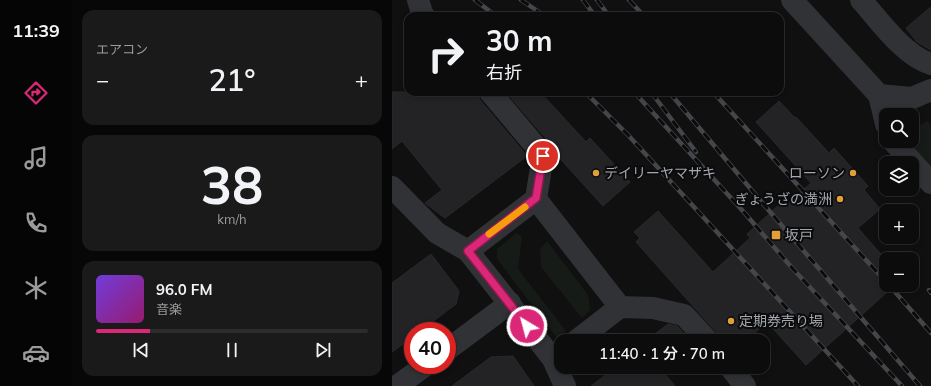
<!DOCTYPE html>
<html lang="ja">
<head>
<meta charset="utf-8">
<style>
	:root { --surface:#0c0c0d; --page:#1a1a1b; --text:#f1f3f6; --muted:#9a9b9d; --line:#2c2c2e; --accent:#db2777 }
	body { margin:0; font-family:Mulish,"Noto Sans JP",sans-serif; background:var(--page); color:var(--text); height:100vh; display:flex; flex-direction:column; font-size:15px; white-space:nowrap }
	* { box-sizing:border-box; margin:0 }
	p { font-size:13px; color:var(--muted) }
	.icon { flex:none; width:22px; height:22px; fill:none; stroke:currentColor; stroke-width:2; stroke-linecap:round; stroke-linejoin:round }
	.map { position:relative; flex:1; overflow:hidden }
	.side { display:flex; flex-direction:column; gap:10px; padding:10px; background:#070707; width:320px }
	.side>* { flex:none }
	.hud { position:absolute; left:12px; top:12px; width:380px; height:84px; border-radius:12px; box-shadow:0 2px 6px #0003,0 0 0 1px var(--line); background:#0c0c0d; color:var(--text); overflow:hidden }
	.buttons { position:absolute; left:487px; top:108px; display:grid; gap:8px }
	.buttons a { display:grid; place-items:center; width:40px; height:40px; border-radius:8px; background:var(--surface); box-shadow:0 2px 6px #0003,0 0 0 1px var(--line); font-size:20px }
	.speed { position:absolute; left:12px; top:322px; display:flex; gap:8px; font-size:20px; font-weight:700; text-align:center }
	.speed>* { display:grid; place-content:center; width:52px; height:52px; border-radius:50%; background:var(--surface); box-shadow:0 2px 6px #0003,0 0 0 1px var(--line); line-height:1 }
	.speed .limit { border:6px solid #d22; background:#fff; color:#111 }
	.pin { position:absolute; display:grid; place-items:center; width:34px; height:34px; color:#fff; margin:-17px; border:2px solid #fff; border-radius:50%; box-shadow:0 1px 4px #0007 }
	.me { position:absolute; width:44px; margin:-22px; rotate:323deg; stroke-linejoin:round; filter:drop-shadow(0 0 3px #0008) }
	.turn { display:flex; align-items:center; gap:14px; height:84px; padding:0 16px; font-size:18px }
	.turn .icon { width:52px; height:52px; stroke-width:2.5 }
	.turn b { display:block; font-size:28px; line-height:34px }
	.big { font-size:30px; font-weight:600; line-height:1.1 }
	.side .tile { flex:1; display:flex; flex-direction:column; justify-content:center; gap:6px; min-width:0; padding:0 14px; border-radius:12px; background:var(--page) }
	.side .dial { align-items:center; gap:0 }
	.dial b { font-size:52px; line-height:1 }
	.song { display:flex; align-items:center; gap:12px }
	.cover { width:48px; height:48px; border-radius:6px; background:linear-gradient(135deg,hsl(260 70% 55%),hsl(320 70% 35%)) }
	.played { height:4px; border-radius:2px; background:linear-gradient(90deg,var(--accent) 20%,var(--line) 20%) }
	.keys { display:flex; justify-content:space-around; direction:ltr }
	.heat { display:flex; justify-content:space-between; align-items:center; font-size:22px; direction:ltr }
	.trip { position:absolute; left:162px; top:334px; width:216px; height:40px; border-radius:12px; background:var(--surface); box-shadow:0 2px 6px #0003,0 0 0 1px var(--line); font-weight:600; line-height:40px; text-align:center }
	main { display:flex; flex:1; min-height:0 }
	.menu { display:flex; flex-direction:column; width:72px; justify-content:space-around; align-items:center; background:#050505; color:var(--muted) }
	.menu .icon { width:28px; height:28px }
	.menu .on { color:var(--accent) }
	.menu b { font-size:18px; color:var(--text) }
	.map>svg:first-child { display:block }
</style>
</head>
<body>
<main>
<nav class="menu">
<b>11:39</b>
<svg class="icon on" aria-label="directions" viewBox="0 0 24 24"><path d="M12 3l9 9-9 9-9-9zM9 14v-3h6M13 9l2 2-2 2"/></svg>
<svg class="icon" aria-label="music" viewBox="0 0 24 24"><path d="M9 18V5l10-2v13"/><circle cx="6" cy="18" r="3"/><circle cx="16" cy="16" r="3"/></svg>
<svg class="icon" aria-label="phone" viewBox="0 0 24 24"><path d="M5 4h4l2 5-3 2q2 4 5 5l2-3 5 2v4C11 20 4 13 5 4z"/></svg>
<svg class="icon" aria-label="climate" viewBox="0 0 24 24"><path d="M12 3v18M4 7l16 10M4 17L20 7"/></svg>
<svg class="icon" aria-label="car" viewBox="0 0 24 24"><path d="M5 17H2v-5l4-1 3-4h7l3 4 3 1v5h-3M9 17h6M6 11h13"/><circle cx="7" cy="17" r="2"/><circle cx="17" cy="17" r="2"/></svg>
</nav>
<section class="side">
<div class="tile"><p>エアコン</p>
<div class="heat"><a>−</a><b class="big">21°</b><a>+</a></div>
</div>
<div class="tile dial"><b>38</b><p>km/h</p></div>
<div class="tile">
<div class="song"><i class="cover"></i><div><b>96.0 FM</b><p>音楽</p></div></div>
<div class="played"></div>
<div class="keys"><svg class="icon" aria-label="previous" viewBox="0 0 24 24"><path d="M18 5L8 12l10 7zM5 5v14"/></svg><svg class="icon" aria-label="pause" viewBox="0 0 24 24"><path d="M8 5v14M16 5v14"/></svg><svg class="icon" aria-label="next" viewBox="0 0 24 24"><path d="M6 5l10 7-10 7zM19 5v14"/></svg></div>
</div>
</section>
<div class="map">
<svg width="539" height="386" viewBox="0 0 539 386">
	<rect width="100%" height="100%" fill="#101011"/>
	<g fill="#161b17">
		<polygon points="536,121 539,125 539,174 510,141 520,141 520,129"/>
		<polygon points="124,233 130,236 126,269 174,331 165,338 105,259 105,249"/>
		<polygon points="155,241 196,295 198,310 190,318 149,267 148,249"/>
	</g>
	<g fill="#232325" stroke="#2a2a2d">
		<polygon points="539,7 539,50 525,42 514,28"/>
		<polygon points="0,92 86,92 88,100 135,156 53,218 33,203 50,190 10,141 0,149"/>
		<polygon points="114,92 148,92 194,142 198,138 238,182 211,206 163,153 161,147"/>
		<polygon points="387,101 403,118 404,117 437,153 442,148 476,186 472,190 488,209 466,228 494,260 494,293 414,365 375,322 354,341 328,341 325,333 244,242 248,238 242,232 266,211 321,272 358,238 355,234 389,203 392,207 419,183 364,122"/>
		<polygon points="39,254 67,291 64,304 28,331 21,331 21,337 0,352 0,283"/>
		<polygon points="276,324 285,326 299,341 256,341 255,340"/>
		<polygon points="121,356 142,386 60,386 99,357"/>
		<polygon points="224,367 267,367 283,386 199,386"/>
	</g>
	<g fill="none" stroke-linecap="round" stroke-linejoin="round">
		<g stroke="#313235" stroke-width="22">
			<polyline points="26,0 30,13 32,16"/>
			<polyline points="400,0 487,95 520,98 539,90"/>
			<path d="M 469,0 C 488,21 511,55 539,64"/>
			<polyline points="98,92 151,155 144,199"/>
			<polyline points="487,95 494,124"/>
			<polyline points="501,141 539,183"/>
			<polyline points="0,187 45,233 76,251 161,359 173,386"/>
			<polyline points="76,251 144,199 228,307"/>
			<polyline points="184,341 228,307 261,308 292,315 316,341"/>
			<polyline points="55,350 118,303"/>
			<polyline points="338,367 353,386"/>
			<polyline points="5,386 34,365"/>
		</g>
		<defs>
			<g id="rail">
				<polyline points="83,0 104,16"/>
				<polyline points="129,0 153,16"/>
				<polyline points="191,0 203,16"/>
				<polyline points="205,0 217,16"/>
				<polyline points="237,0 252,16"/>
				<polyline points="193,92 236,135 466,386"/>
				<polyline points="242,92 350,210 401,269 510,386"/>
				<polyline points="259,92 304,152"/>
				<polyline points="277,92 373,206 528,386"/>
				<polyline points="321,92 494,282"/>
				<polyline points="497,285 539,333"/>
				<polyline points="537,290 539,293"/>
			</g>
		</defs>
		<use href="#rail" stroke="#44464a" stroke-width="4.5"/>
		<use href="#rail" stroke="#0b0b0c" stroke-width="3" stroke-dasharray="9" stroke-linecap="butt"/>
	</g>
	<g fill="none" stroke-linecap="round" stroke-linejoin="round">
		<defs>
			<polyline id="route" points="135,326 76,251 144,198 151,156"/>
		</defs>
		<use href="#route" stroke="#8e194d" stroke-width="10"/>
		<use href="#route" stroke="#db2777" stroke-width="7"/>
		<polyline stroke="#f59e0b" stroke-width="7" points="97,234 133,207"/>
	</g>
	<g fill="#dfa039" stroke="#0b0b0c" stroke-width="1.5">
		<circle cx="204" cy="173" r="4"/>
		<circle cx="461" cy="173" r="4"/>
		<circle cx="448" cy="199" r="4"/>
		<rect x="379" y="230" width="10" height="10" rx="2"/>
		<circle cx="339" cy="321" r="4"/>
	</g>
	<g text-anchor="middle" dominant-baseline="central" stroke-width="4" stroke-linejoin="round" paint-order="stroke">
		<g font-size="14" fill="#a2a7b0" stroke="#0b0b0c" text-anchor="start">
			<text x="212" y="173">デイリーヤマザキ</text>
			<text x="453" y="173" text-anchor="end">ローソン</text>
			<text x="440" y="199" text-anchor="end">ぎょうざの満洲</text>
			<text x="393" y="235">坂戸</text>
			<text x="347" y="321">定期券売り場</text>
		</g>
	</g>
</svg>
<div class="buttons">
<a><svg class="icon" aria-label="search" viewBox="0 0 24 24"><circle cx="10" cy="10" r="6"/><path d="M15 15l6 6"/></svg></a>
<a><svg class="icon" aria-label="layers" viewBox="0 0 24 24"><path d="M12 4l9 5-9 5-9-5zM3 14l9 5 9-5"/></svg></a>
<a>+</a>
<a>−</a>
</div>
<div class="speed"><div class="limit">40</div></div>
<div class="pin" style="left:151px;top:156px;background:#d93025"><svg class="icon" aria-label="arrive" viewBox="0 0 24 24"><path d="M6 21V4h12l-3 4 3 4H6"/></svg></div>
<svg class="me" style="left:135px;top:326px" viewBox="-20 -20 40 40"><circle r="17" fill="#db2777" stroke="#fff" stroke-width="3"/><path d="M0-11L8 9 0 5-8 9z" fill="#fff"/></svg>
<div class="trip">11:40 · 1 分 · 70 m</div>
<div class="hud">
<div class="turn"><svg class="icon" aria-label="right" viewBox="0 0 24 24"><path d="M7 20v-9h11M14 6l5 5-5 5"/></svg><div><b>30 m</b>右折</div></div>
</div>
</div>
</main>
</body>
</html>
